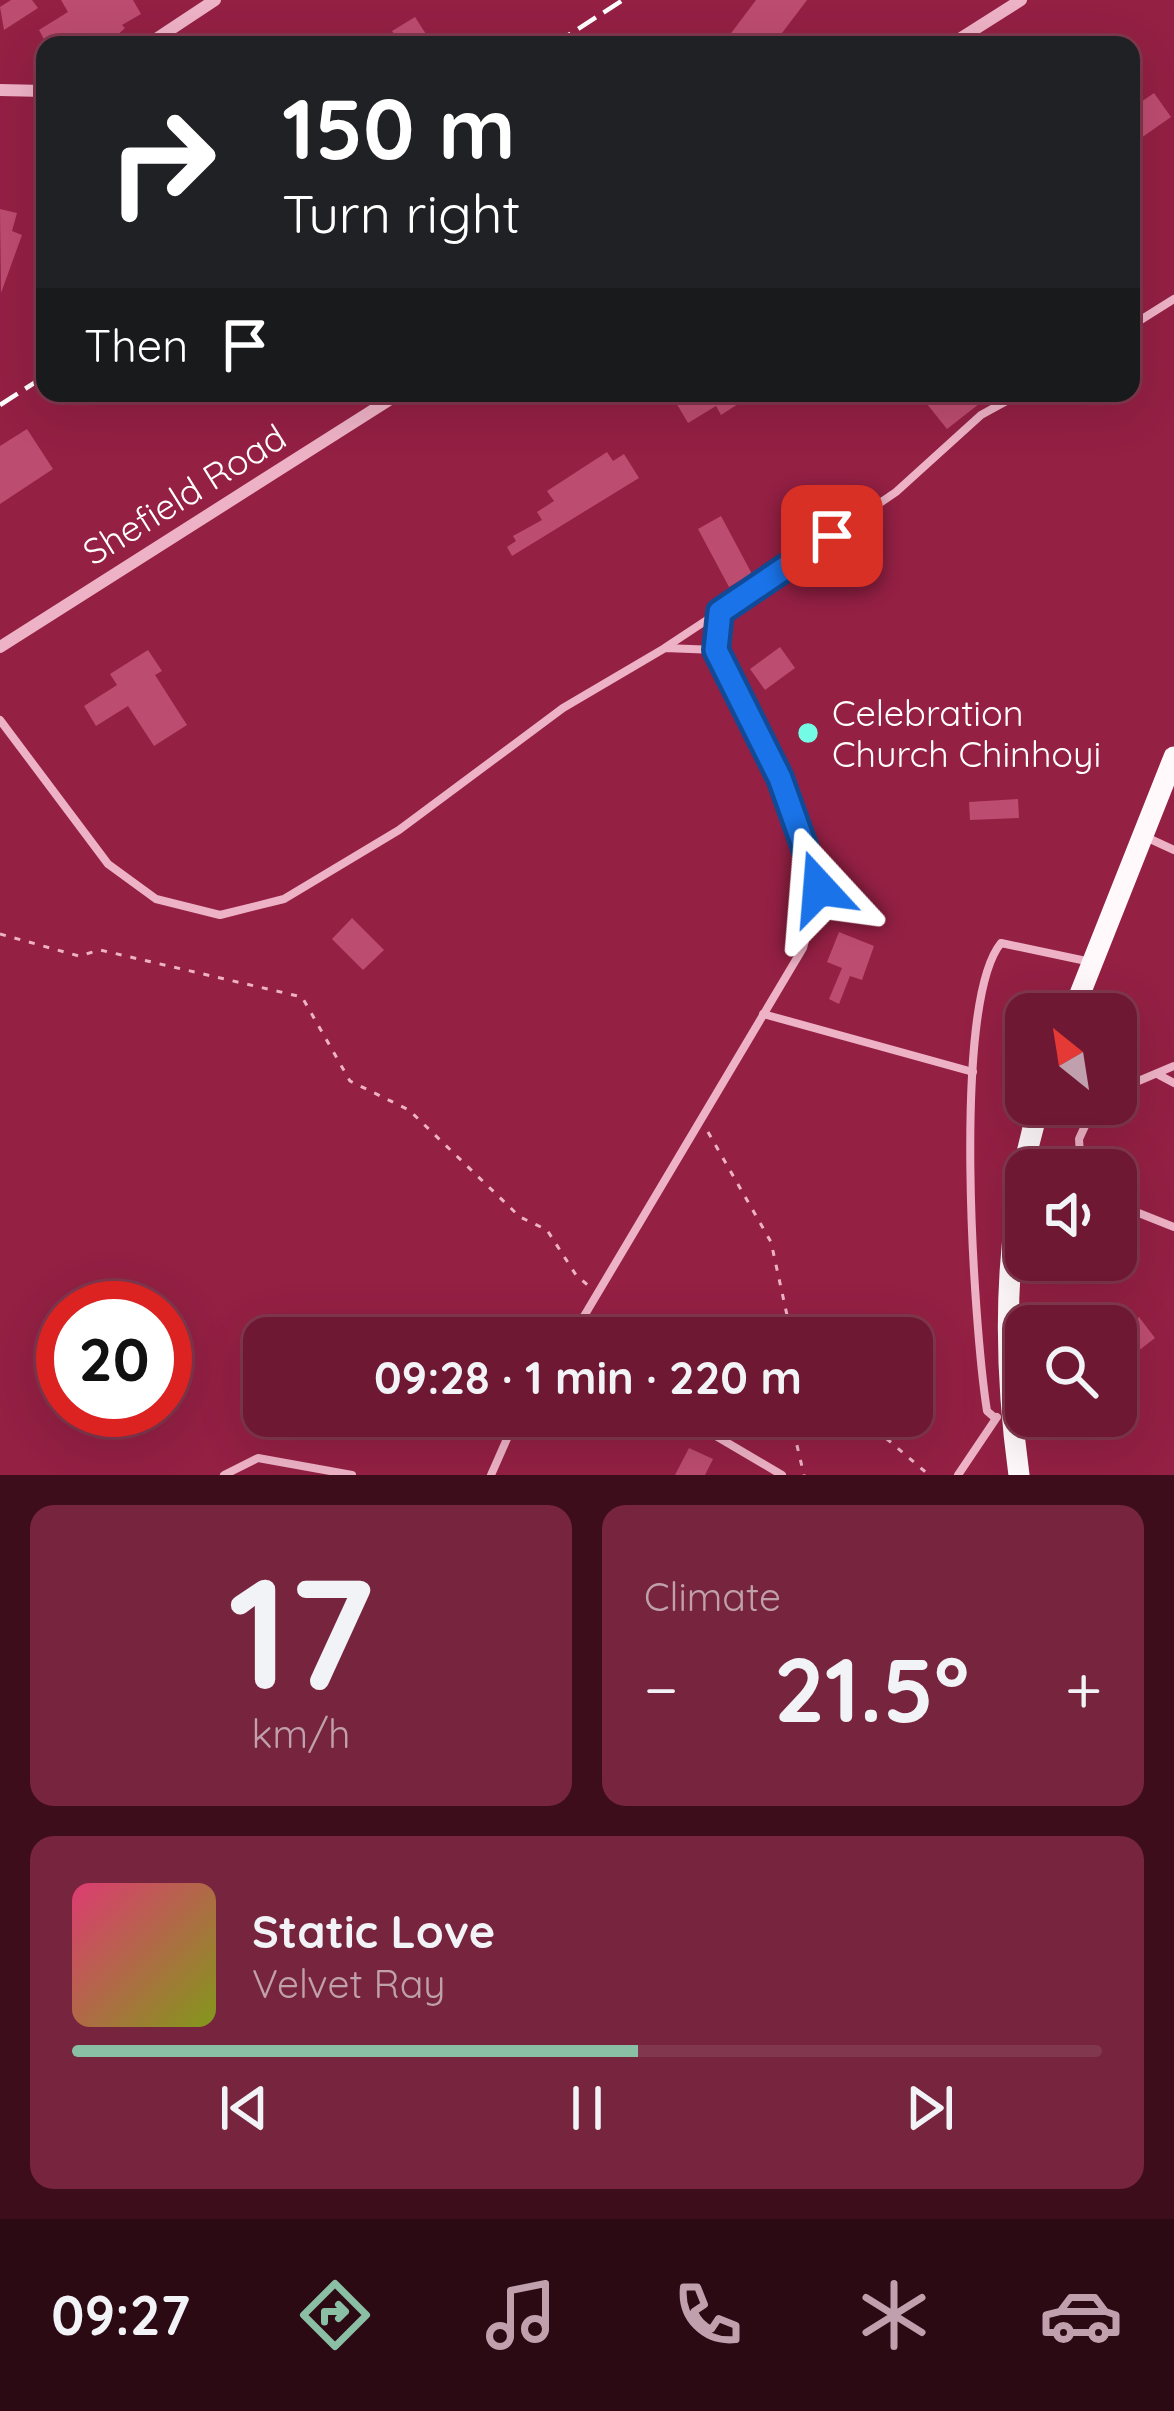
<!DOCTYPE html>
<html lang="en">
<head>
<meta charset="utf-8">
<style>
	:root { --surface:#6f1833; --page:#77253f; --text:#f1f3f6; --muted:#c0a0ac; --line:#81374e; --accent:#8abfa5 }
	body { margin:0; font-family:Quicksand,sans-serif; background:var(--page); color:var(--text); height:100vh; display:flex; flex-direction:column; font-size:45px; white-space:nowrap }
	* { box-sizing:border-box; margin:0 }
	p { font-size:39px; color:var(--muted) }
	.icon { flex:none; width:66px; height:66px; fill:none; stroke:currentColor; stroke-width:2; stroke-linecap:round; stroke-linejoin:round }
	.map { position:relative; height:1475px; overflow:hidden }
	.sheet { display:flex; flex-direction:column; gap:30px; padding:30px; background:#3d0d1c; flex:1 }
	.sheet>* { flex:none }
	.top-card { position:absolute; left:36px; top:36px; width:1104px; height:366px; border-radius:24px; box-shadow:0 12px 48px #0002,0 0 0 3px var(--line); background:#202124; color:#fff; overflow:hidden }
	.needle { width:78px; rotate:330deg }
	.fabs { position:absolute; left:1005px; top:993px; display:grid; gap:24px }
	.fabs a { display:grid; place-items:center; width:132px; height:132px; border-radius:24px; background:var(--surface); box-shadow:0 12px 48px #0002,0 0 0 3px var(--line); font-size:60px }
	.speed { position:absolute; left:36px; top:1281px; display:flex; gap:24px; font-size:60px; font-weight:700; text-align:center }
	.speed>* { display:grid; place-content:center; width:156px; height:156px; border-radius:50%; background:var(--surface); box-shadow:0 12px 48px #0002,0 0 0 3px var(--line); line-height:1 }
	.speed .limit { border:18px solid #d22; background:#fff; color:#111 }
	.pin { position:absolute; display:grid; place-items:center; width:102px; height:102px; color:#fff; margin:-51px; border-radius:24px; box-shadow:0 6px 18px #0006 }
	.me { position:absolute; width:132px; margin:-66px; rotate:341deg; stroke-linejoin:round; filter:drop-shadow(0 0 9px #0008) }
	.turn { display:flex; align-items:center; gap:42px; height:252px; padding:0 48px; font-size:54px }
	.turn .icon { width:156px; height:156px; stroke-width:2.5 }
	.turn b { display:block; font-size:84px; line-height:102px }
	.then { display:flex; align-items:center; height:114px; padding:0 48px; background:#0003; gap:24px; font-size:45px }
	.big { font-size:90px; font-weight:700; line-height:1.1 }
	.sheet .widget { flex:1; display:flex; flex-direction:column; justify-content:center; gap:18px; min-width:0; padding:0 42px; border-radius:24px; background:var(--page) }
	.sheet .dial { align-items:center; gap:0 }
	.dial b { font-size:156px; line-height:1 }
	.song { display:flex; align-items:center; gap:36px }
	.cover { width:144px; height:144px; border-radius:18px; background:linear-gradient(135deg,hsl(340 70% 55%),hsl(70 70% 35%)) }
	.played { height:12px; border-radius:6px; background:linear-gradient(90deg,var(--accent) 55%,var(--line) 55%) }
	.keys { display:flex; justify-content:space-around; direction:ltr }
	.heat { display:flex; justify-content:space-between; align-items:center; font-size:66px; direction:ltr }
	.sheet .tiles { flex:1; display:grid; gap:30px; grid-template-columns:1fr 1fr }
	.widget:last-child { grid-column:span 2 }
	.trip { position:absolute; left:243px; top:1317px; width:690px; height:120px; border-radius:24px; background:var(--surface); box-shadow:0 12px 48px #0002,0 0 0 3px var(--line); font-weight:700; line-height:120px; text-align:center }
	.dock { display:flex; height:192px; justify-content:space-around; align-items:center; background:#2c0a14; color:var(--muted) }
	.dock .icon { width:84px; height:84px }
	.dock .active { color:var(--accent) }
	.dock b { font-size:54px; color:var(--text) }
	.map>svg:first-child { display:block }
</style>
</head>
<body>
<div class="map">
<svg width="1174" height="1475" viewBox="0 0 1174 1475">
	<rect width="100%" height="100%" fill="#942044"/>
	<g fill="#bc4c70">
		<polygon points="11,0 32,0 38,8 4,30 0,7"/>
		<polygon points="61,0 133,0 141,14 122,25 125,28 111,41 113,45 47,45 39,30 68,12"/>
		<polygon points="756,0 807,0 773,45 734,45 726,40"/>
		<polygon points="415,17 433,45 401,45 392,31"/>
		<polygon points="1154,93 1171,117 1131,145 1131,109"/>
		<polygon points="0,209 17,213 12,231 22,235 1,293"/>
		<polygon points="690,393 755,393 721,415 716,406 688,423 675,401"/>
		<polygon points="941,393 993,393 947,429 927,404"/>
		<polygon points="27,429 53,469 0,504 0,446"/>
		<polygon points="607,452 613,461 624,454 639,478 512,556 507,547 516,541 513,536 542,520 537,512 554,501 547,491"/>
		<polygon points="721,516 752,574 729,587 698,529"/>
		<polygon points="780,647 795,668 765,690 750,669"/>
		<polygon points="148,650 162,671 155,675 187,725 154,746 128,706 96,726 84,706 117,685 110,674"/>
		<polygon points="1018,799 1019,818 970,820 969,802"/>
		<polygon points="352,918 384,950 363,970 332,939"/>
		<polygon points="839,932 874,946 862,980 850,976 839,1004 829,999 842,968 827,962"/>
		<polygon points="1139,1317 1155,1338 1116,1368 1116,1335"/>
		<polygon points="689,1448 713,1459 705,1475 675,1475"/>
	</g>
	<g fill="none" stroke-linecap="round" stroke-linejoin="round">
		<g stroke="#eeb2c6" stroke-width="3" stroke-dasharray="6 9" stroke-linecap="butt">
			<polyline points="0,934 79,956 100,950 302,997 350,1081 409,1110 520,1217 547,1230 576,1275 590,1287"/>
			<polyline points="708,1132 771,1242 792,1338"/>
			<polyline points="790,1416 804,1475"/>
			<polyline points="848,1416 873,1427 929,1475"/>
		</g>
		<g stroke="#eeb2c6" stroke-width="8">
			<polyline points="1131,326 1174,299"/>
			<polyline points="666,647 719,612"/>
			<polyline points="716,650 720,612 896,492 981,415 1021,393"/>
			<polyline points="0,720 108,864 156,899 220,915 284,899 399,830 563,708 665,648 716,650 780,778 819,888 803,948 571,1338"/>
			<polyline points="1148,838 1174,850"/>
			<polyline points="763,1014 973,1072"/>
			<polyline points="1159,1075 1174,1083"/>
			<polyline points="1116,1085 1129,1085 1174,1066"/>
			<polyline points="1081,1170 1079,1139 1095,1104"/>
			<polyline points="1116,1204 1174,1227"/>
			<polyline points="682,1416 782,1475"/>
			<path d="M 994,1417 L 987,1411 C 974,1328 951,1004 1001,943 L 1091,962"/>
			<polyline points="224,1475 258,1458 352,1475"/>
			<polyline points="491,1475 517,1416"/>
			<polyline points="958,1475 997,1417"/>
		</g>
		<g stroke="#eeb2c6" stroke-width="12">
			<polyline points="147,45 215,0"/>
			<polyline points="950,45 1021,0"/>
			<polyline points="0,90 45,91"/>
			<polyline points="0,647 400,393"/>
		</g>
		<g stroke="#fff9fb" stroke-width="21">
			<polyline points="1072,1014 1174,757"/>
			<path d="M 1019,1475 C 1002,1352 1003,1223 1040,1104"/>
		</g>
		<g stroke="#fff" stroke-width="4.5" stroke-dasharray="21 9" stroke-linecap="butt">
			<polyline points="553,45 623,0"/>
			<polyline points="0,405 45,376"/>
		</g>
	</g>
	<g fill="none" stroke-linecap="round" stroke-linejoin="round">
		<defs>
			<polyline id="route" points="819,888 780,778 716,650 720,612 832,536"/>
		</defs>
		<use href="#route" stroke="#114b97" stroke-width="30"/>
		<use href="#route" stroke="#1a73e8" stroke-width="21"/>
	</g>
	<circle fill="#73fbe5" stroke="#942044" stroke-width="4.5" cx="808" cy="733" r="12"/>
	<g text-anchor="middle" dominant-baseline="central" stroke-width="12" stroke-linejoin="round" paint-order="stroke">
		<g font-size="36" fill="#fff" stroke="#942044">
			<text transform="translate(184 494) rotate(-32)">Shefield Road</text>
		</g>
		<g font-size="36" fill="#fff" stroke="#942044" text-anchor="start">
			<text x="832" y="712">Celebration<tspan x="832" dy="41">Church Chinhoyi</tspan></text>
		</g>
	</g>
</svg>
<div class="fabs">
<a><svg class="needle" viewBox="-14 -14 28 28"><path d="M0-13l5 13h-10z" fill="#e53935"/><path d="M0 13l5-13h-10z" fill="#c0a0ac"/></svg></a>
<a><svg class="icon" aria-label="sound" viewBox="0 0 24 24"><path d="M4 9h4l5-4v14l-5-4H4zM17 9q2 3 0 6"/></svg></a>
<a><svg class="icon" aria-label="search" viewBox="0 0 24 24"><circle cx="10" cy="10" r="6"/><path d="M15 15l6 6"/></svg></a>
</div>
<div class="speed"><div class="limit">20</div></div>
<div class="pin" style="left:832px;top:536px;background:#d93025"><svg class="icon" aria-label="arrive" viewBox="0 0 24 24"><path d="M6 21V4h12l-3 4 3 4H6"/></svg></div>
<svg class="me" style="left:819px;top:888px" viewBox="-20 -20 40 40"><path d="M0-17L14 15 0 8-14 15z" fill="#1a73e8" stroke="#fff" stroke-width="4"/></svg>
<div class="trip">09:28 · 1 min · 220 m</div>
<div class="top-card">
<div class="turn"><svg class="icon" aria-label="right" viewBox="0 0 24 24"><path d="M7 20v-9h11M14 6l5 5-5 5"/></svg><div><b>150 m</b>Turn right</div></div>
<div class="then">Then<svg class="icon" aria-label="arrive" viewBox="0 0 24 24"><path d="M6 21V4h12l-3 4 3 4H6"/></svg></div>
</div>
</div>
<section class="sheet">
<div class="tiles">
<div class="widget dial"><b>17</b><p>km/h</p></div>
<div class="widget"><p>Climate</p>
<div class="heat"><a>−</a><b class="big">21.5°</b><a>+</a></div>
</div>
<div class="widget">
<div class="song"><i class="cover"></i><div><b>Static Love</b><p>Velvet Ray</p></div></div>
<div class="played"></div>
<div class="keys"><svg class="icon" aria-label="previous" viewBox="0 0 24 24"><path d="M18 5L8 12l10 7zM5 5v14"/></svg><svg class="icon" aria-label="pause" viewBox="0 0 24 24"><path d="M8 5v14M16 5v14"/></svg><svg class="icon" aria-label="next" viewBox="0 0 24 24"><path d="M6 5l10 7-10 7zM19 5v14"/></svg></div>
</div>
</div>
</section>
<nav class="dock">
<b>09:27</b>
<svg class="icon active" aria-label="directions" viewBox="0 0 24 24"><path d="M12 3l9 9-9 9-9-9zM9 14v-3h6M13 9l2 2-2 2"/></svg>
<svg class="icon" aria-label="music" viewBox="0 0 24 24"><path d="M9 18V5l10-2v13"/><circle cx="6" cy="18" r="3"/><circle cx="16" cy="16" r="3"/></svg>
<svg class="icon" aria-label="phone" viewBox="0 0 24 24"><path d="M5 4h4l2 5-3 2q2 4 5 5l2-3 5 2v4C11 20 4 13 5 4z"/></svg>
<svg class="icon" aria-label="climate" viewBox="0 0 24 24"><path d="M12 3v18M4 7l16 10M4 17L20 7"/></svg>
<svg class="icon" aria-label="car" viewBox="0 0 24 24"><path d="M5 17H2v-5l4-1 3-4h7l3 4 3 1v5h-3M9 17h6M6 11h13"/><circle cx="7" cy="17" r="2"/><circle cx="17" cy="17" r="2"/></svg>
</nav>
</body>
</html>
